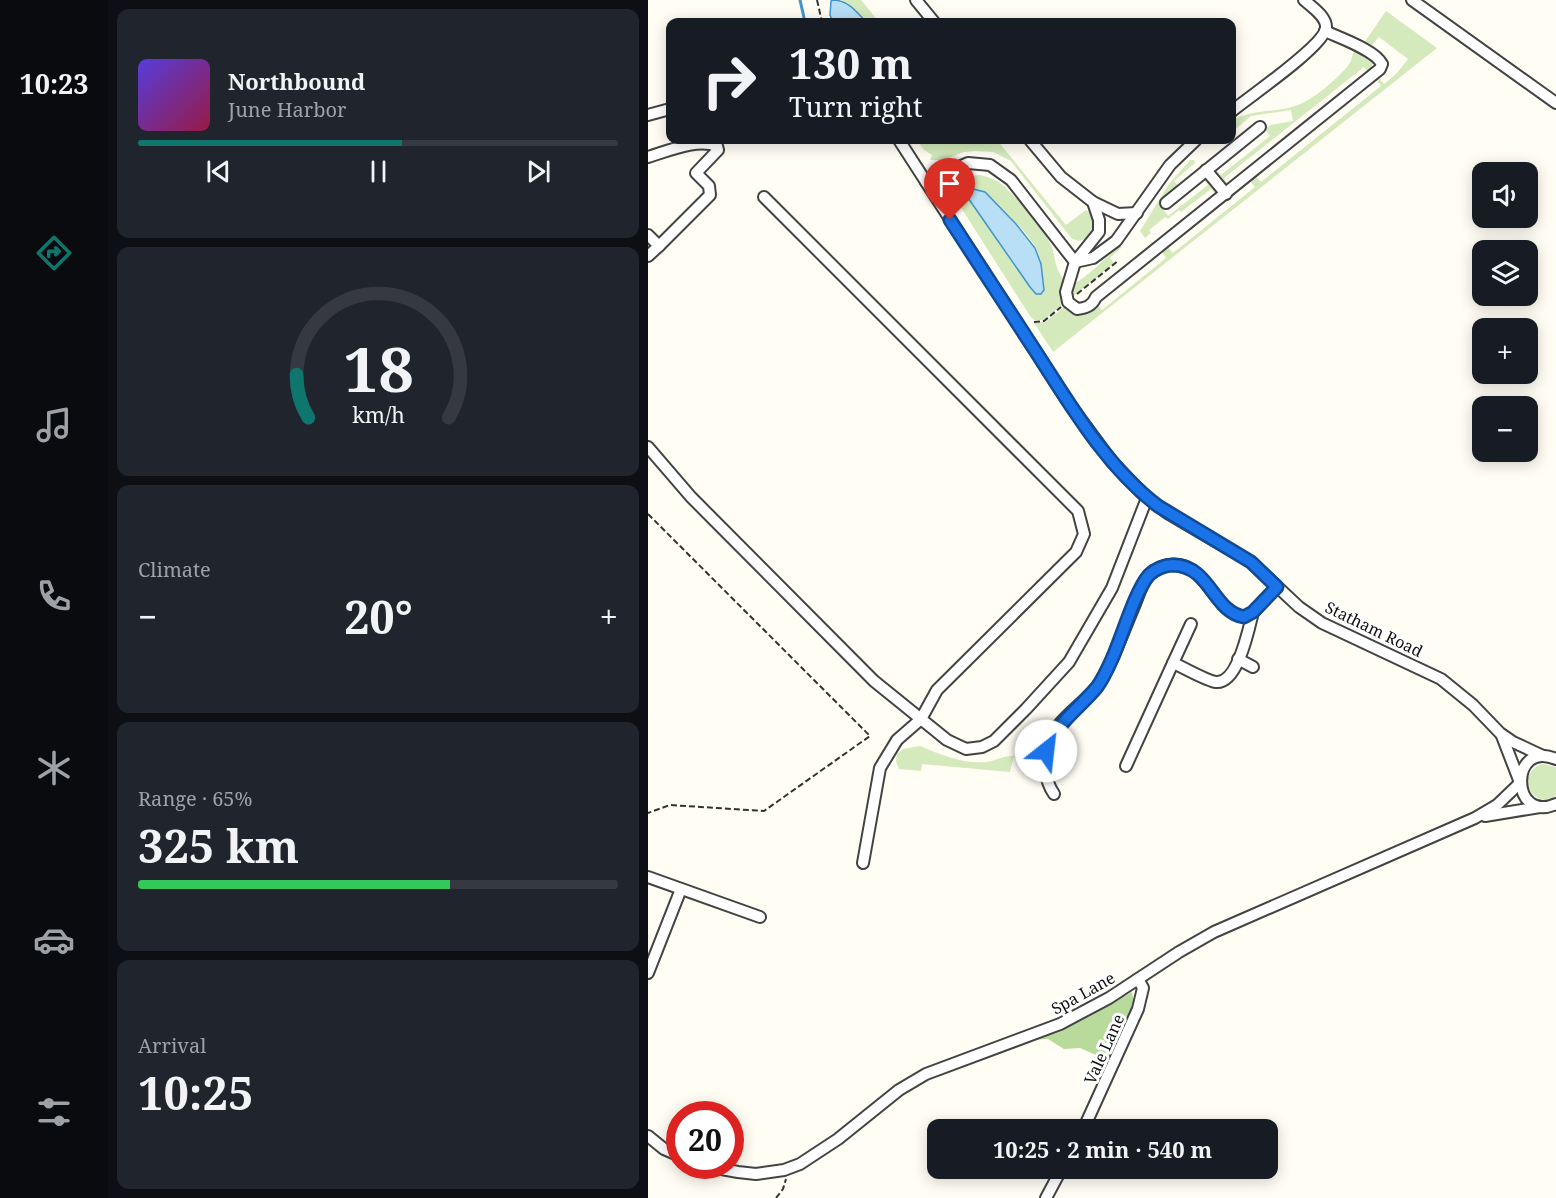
<!DOCTYPE html>
<html lang="en">
<head>
<meta charset="utf-8">
<style>
	:root { --surface:#171b24; --page:#20242c; --text:#f1f3f6; --muted:#9ea1a6; --line:#363941; --accent:#0f766e }
	body { margin:0; font-family:"Noto Serif",serif; background:var(--page); color:var(--text); height:100vh; display:flex; flex-direction:column; font-size:22px; white-space:nowrap }
	* { box-sizing:border-box; margin:0 }
	p { font-size:20px; color:var(--muted) }
	.icon { flex:none; width:33px; height:33px; fill:none; stroke:currentColor; stroke-width:2; stroke-linecap:round; stroke-linejoin:round }
	.map { position:relative; flex:1; overflow:hidden }
	.drawer { display:flex; flex-direction:column; gap:9px; padding:9px; background:#0d0f14; width:540px }
	.drawer>* { flex:none }
	.guide { position:absolute; left:18px; top:18px; width:570px; height:126px; border-radius:12px; box-shadow:0 3px 15px #0003; background:#171b24; color:var(--text); overflow:hidden }
	.tools { position:absolute; left:824px; top:162px; display:grid; gap:12px }
	.tools a { display:grid; place-items:center; width:66px; height:66px; border-radius:12px; background:var(--surface); box-shadow:0 3px 15px #0003; font-size:30px }
	.speed { position:absolute; left:18px; top:1101px; display:flex; gap:12px; font-size:30px; font-weight:700; text-align:center }
	.speed>* { display:grid; place-content:center; width:78px; height:78px; border-radius:50%; background:var(--surface); box-shadow:0 3px 15px #0003; line-height:1 }
	.speed .limit { border:9px solid #d22; background:#fff; color:#111 }
	.pin { position:absolute; display:grid; place-items:center; width:51px; height:51px; color:#fff; margin:-62px -26px; border-radius:50% 50% 50% 0; rotate:-45deg; box-shadow:0 0 6px #0007 }
	.pin .icon { rotate:45deg }
	.me { position:absolute; width:66px; margin:-33px; rotate:29deg; stroke-linejoin:round; filter:drop-shadow(0 0 4px #0008) }
	.turn { display:flex; align-items:center; gap:21px; height:126px; padding:0 24px; font-size:27px }
	.turn .icon { width:78px; height:78px; stroke-width:2.5 }
	.turn b { display:block; font-size:42px; line-height:51px }
	.big { font-size:45px; font-weight:700; line-height:1.1 }
	.drawer .tile { flex:1; display:flex; flex-direction:column; justify-content:center; gap:9px; min-width:0; padding:0 21px; border-radius:12px; background:var(--page) }
	.drawer .dial { align-items:center; gap:0 }
	.dial svg { height:156px; overflow:visible; fill:none; stroke:var(--line); stroke-width:7; stroke-linecap:round; text-anchor:middle }
	.dial text { fill:var(--text); stroke:none }
	.song { display:flex; align-items:center; gap:18px }
	.cover { width:72px; height:72px; border-radius:9px; background:linear-gradient(135deg,hsl(250 70% 55%),hsl(340 70% 35%)) }
	.played { height:6px; border-radius:3px; background:linear-gradient(90deg,var(--accent) 55%,var(--line) 55%) }
	.keys { display:flex; justify-content:space-around; direction:ltr }
	.heat { display:flex; justify-content:space-between; align-items:center; font-size:33px; direction:ltr }
	.charge { height:9px; border-radius:4px; background:linear-gradient(90deg,#34c759 65%,var(--line) 0) }
	.trip { position:absolute; left:279px; top:1119px; width:351px; height:60px; border-radius:12px; background:var(--surface); box-shadow:0 3px 15px #0003; font-weight:700; line-height:60px; text-align:center }
	main { display:flex; flex:1; min-height:0 }
	.tab-bar { display:flex; flex-direction:column; width:108px; justify-content:space-around; align-items:center; background:#090b0e; color:var(--muted) }
	.tab-bar .icon { width:42px; height:42px }
	.tab-bar .on { color:var(--accent) }
	.tab-bar b { font-size:27px; color:var(--text) }
	.map>svg:first-child { display:block }
</style>
</head>
<body>
<main>
<nav class="tab-bar">
<b>10:23</b>
<svg class="icon on" aria-label="directions" viewBox="0 0 24 24"><path d="M12 3l9 9-9 9-9-9zM9 14v-3h6M13 9l2 2-2 2"/></svg>
<svg class="icon" aria-label="music" viewBox="0 0 24 24"><path d="M9 18V5l10-2v13"/><circle cx="6" cy="18" r="3"/><circle cx="16" cy="16" r="3"/></svg>
<svg class="icon" aria-label="phone" viewBox="0 0 24 24"><path d="M5 4h4l2 5-3 2q2 4 5 5l2-3 5 2v4C11 20 4 13 5 4z"/></svg>
<svg class="icon" aria-label="climate" viewBox="0 0 24 24"><path d="M12 3v18M4 7l16 10M4 17L20 7"/></svg>
<svg class="icon" aria-label="car" viewBox="0 0 24 24"><path d="M5 17H2v-5l4-1 3-4h7l3 4 3 1v5h-3M9 17h6M6 11h13"/><circle cx="7" cy="17" r="2"/><circle cx="17" cy="17" r="2"/></svg>
<svg class="icon" aria-label="filters" viewBox="0 0 24 24"><path d="M4 7h16M4 17h16"/><circle cx="9" cy="7" r="2"/><circle cx="15" cy="17" r="2"/></svg>
</nav>
<section class="drawer">
<div class="tile">
<div class="song"><i class="cover"></i><div><b>Northbound</b><p>June Harbor</p></div></div>
<div class="played"></div>
<div class="keys"><svg class="icon" aria-label="previous" viewBox="0 0 24 24"><path d="M18 5L8 12l10 7zM5 5v14"/></svg><svg class="icon" aria-label="pause" viewBox="0 0 24 24"><path d="M8 5v14M16 5v14"/></svg><svg class="icon" aria-label="next" viewBox="0 0 24 24"><path d="M6 5l10 7-10 7zM19 5v14"/></svg></div>
</div>
<div class="tile dial"><svg viewBox="0 0 100 80">
<path d="M14 69A42 42 0 1 1 86 69"/>
<path d="M14 69A42 42 0 0 1 8 47" stroke="#0f766e"/>
<text x="50" y="56" font-size="32" font-weight="700">18</text>
<text x="50" y="72" font-size="11">km/h</text>
</svg></div>
<div class="tile"><p>Climate</p>
<div class="heat"><a>−</a><b class="big">20°</b><a>+</a></div>
</div>
<div class="tile"><p>Range · 65%</p><b class="big">325 km</b><div class="charge"></div></div>
<div class="tile"><p>Arrival</p><b class="big">10:25</b></div>
</section>
<div class="map">
<svg width="908" height="1198" viewBox="0 0 908 1198">
	<rect width="100%" height="100%" fill="#fffdf4"/>
	<g fill="#d4eabc" fill-rule="evenodd">
		<polygon points="193,0 213,0 231,22 218,22 207,10"/>
		<path d="M 738,11 L 789,48 L 405,352 L 386,323 L 397,322 L 416,307 C 428,318 437,313 449,304 L 454,310 L 518,258 L 514,252 L 520,247 L 525,253 L 607,187 L 602,181 L 608,177 L 613,182 L 733,86 L 729,80 L 731,78 L 736,84 L 749,73 L 760,59 L 731,37 L 724,45 L 719,46 L 716,43 Z"/>
		<path d="M 706,50 L 724,63 L 724,70 L 721,73 L 716,67 L 576,178 L 580,185 L 578,186 L 566,171 L 568,170 L 573,175 L 622,136 L 617,129 L 623,125 L 645,121 L 643,110 L 603,116 L 584,132 L 584,121 C 601,109 627,113 647,106 C 666,100 686,81 699,67 L 703,61 Z"/>
		<path d="M 269,140 L 349,140 L 418,225 L 438,210 L 441,212 C 448,223 445,237 432,241 L 424,239 L 363,161 L 345,152 L 327,151 L 316,152 L 295,160 L 282,160 L 284,155 L 276,150 Z"/>
		<polygon points="542,160 546,160 547,163 526,181 531,187 511,203 520,216 560,185 556,180 558,178 570,193 568,195 563,189 533,212 531,210 520,219 517,217 501,230 503,233 497,238 492,231 521,184"/>
		<path d="M 332,175 C 342,177 353,182 360,190 C 374,203 395,228 403,245 C 408,257 406,269 416,279 L 414,305 L 395,320 L 386,320 L 382,316 L 310,203 L 310,196 L 304,195 C 309,182 318,176 332,175 ZM 319,191 L 337,192 C 353,208 377,229 388,248 C 394,261 395,276 396,290 L 393,294 L 388,294 L 382,287 L 318,195 Z"/>
		<path d="M 471,246 L 474,247 L 462,258 L 466,263 L 424,297 L 426,284 C 443,274 456,259 471,246 Z"/>
		<path d="M 272,746 C 293,755 315,764 338,762 C 347,761 356,755 366,756 L 362,772 L 274,764 L 273,771 L 251,769 L 248,762 L 249,754 L 255,749 Z"/>
		<path d="M 894,764 L 908,767 L 908,796 C 882,810 867,774 894,764 Z"/>
	</g>
	<polygon fill="#b8db9c" points="484,992 487,1008 454,1076 450,1056 432,1048 416,1049 400,1039 381,1040 432,1020"/>
	<g fill="#b8dff6" stroke="#4094cd" stroke-width="1.5">
		<path d="M 185,0 C 200,0 209,12 218,22 L 185,22 L 182,15 L 183,1 Z"/>
		<polygon points="325,189 337,192 368,224 387,248 393,264 396,290 393,294 388,294 382,287 318,195 319,191"/>
	</g>
	<g fill="none" stroke-linecap="round" stroke-linejoin="round">
		<polyline stroke="#4094cd" stroke-width="3" points="152,0 157,22"/>
		<defs>
			<g id="minor">
				<polyline points="268,0 286,22"/>
				<polyline points="764,0 908,103"/>
				<path d="M 584,111 C 601,97 676,46 678,28 C 679,17 664,7 656,0"/>
				<polyline points="0,115 22,109"/>
				<polyline points="251,140 422,405 465,463 499,498 521,514 603,562 651,607 674,623 793,679 825,705 852,733 865,742 895,756"/>
				<polyline points="382,140 413,177 445,202 470,214 489,213"/>
				<path d="M 0,157 C 20,151 49,138 69,146 L 70,150 L 48,173 L 61,186 L 62,195 L 11,246"/>
				<polyline points="558,170 578,194"/>
				<polyline points="278,182 320,163 342,165 363,180 427,262"/>
				<polyline points="116,197 430,511 436,534 428,552 289,690 273,719 249,740 232,768 215,863"/>
				<path d="M 445,202 L 451,220 L 451,232 L 427,262 L 418,292 L 420,302 L 429,309 C 438,308 444,306 448,297 L 732,69 L 734,64 C 727,50 692,38 677,31"/>
				<polyline points="518,203 612,127"/>
				<polyline points="0,235 11,246 0,256"/>
				<polyline points="427,262 445,258 468,241 522,165 548,140"/>
				<polyline points="0,447 43,497 226,681 299,740 318,749 334,747 346,741 378,709 421,662 464,588 499,498"/>
				<path d="M 543,624 L 525,663 C 535,667 559,681 568,682 C 590,684 601,628 605,612"/>
				<polyline points="590,659 605,667"/>
				<polyline points="854,736 871,780"/>
				<path d="M 908,759 C 861,739 862,824 908,804"/>
				<polyline points="478,766 525,663"/>
				<path d="M 406,794 C 396,780 395,759 401,742 C 409,719 434,705 449,687 C 454,680 458,671 462,663 C 471,644 479,623 487,604 C 491,594 494,583 501,575 C 505,570 511,568 516,566 C 559,555 562,611 596,617 L 605,612 L 629,587"/>
				<polyline points="837,816 892,807"/>
				<polyline points="0,877 112,917"/>
				<polyline points="0,973 33,889"/>
				<polyline points="435,1130 490,1009 495,988 490,979"/>
				<polyline points="0,1136 16,1149 32,1156"/>
				<polyline points="57,1166 90,1172 108,1174 136,1170 152,1164 190,1139 251,1090 278,1074 412,1024 461,998 531,952 566,932 827,818 849,805 872,783"/>
				<polyline points="398,1198 414,1168"/>
			</g>
		</defs>
		<use href="#minor" stroke="#434343" stroke-width="14"/>
		<g stroke="#323232" stroke-width="2" stroke-dasharray="6 3" stroke-linecap="butt">
			<polyline points="169,0 174,22"/>
			<polyline points="429,294 471,260"/>
			<polyline points="386,322 396,321 413,307"/>
			<polyline points="0,514 222,736 116,811 22,805 0,813"/>
			<polyline points="128,1198 135,1189 138,1179"/>
		</g>
		<use href="#minor" stroke="#fff" stroke-width="10"/>
	</g>
	<g fill="none" stroke-linecap="round" stroke-linejoin="round">
		<defs>
			<path id="route" d="M 302,220 C 331,265 361,310 390,355 C 424,408 459,467 510,506 L 603,562 L 629,587 L 605,612 L 596,617 C 564,611 563,566 525,565 C 517,565 507,569 501,575 C 487,591 474,637 464,659 C 460,668 455,679 449,687 C 431,709 408,723 398,751"/>
		</defs>
		<use href="#route" stroke="#114b97" stroke-width="15"/>
		<use href="#route" stroke="#1a73e8" stroke-width="10"/>
	</g>
	<g text-anchor="middle" dominant-baseline="central" stroke-width="6" stroke-linejoin="round" paint-order="stroke">
		<g font-size="16" fill="#101010" stroke="#fff">
			<text transform="translate(726 629) rotate(26)">Statham Road</text>
			<text transform="translate(435 993) rotate(-29)">Spa Lane</text>
			<text transform="translate(456 1049) rotate(-66)">Vale Lane</text>
		</g>
	</g>
</svg>
<div class="tools">
<a><svg class="icon" aria-label="sound" viewBox="0 0 24 24"><path d="M4 9h4l5-4v14l-5-4H4zM17 9q2 3 0 6"/></svg></a>
<a><svg class="icon" aria-label="layers" viewBox="0 0 24 24"><path d="M12 4l9 5-9 5-9-5zM3 14l9 5 9-5"/></svg></a>
<a>+</a>
<a>−</a>
</div>
<div class="speed"><div class="limit">20</div></div>
<div class="pin" style="left:302px;top:220px;background:#d93025"><svg class="icon" aria-label="arrive" viewBox="0 0 24 24"><path d="M6 21V4h12l-3 4 3 4H6"/></svg></div>
<svg class="me" style="left:398px;top:751px" viewBox="-20 -20 40 40"><circle r="19" fill="#fff"/><path d="M0-13L10 11 0 6-10 11z" fill="#1a73e8"/></svg>
<div class="trip">10:25 · 2 min · 540 m</div>
<div class="guide">
<div class="turn"><svg class="icon" aria-label="right" viewBox="0 0 24 24"><path d="M7 20v-9h11M14 6l5 5-5 5"/></svg><div><b>130 m</b>Turn right</div></div>
</div>
</div>
</main>
</body>
</html>
